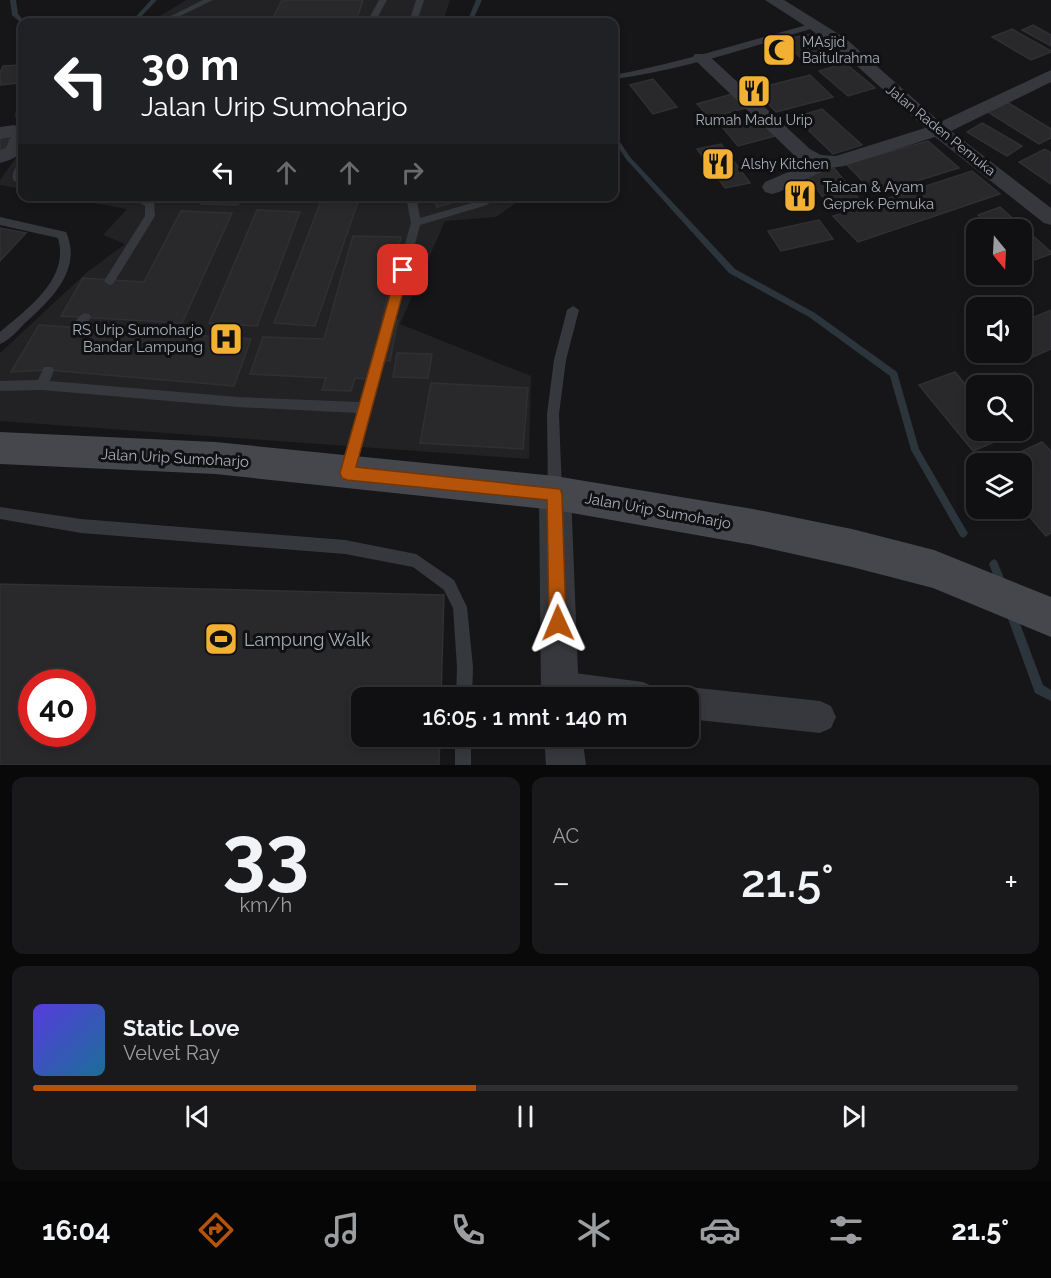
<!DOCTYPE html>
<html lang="id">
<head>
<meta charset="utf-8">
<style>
	:root { --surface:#101012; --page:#19191b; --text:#f1f3f6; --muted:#9c9d9f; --line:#303032; --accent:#b45309 }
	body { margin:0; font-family:Raleway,sans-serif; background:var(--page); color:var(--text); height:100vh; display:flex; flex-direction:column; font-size:22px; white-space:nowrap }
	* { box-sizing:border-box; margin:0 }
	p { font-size:20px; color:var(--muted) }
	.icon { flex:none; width:33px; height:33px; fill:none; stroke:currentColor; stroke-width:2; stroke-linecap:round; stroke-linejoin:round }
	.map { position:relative; height:765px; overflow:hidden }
	.details { display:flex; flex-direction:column; gap:12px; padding:12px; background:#09090a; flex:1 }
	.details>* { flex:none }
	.top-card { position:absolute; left:18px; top:18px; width:600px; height:183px; border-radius:12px; box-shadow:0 3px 9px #0003,0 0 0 2px var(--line); background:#202124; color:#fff; overflow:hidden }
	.needle { width:39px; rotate:162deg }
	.fabs { position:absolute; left:966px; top:219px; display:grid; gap:12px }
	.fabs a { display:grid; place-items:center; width:66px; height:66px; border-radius:12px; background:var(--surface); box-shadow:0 3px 9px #0003,0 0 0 2px var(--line); font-size:30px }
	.speed { position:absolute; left:18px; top:669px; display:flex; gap:12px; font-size:30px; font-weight:700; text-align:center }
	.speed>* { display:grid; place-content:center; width:78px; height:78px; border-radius:50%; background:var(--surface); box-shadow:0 3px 9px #0003,0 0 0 2px var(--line); line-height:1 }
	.speed .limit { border:9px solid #d22; background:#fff; color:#111 }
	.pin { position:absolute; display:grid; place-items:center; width:51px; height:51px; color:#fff; margin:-26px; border-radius:12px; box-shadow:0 3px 9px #0006 }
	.me { position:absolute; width:66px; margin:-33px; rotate:359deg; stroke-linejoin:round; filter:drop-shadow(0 0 4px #0008) }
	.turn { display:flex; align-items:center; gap:21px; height:126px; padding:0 24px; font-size:27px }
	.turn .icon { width:78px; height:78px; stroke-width:2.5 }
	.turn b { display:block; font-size:42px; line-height:51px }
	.lanes { display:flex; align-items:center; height:57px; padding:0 24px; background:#0003; justify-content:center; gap:30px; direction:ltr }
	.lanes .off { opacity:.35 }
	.big { font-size:45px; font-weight:600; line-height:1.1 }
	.details .tile { flex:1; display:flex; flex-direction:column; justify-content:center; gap:9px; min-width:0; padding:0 21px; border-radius:12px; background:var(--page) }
	.details .dial { align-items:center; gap:0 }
	.dial b { font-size:78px; line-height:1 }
	.song { display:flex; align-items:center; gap:18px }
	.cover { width:72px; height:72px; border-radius:9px; background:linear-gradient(135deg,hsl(250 70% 55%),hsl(200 70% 35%)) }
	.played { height:6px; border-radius:3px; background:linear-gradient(90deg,var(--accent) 45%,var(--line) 45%) }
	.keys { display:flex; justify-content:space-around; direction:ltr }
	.heat { display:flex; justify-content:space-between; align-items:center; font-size:33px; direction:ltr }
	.details .tiles { flex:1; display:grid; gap:12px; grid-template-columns:1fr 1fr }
	.tile:last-child { grid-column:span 2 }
	.trip { position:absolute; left:351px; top:687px; width:348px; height:60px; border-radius:12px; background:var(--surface); box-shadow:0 3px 9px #0003,0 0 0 2px var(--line); font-weight:600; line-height:60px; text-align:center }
	.tab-bar { display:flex; height:96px; justify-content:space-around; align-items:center; background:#060607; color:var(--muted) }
	.tab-bar .icon { width:42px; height:42px }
	.tab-bar .on { color:var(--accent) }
	.tab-bar b { font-size:27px; color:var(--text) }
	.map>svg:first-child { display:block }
</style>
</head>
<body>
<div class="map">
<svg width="1051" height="765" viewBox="0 0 1051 765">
	<rect width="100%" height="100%" fill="#161618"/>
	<g fill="#222225">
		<polygon points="186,0 450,0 443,22 150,22"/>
		<polygon points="22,149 22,189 0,185 0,180"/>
		<polygon points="61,197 524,197 496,217 445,221 400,324 531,376 529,459 0,421 0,353 86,273 125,244 103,235 127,209"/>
	</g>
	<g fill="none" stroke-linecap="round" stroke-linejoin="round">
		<g fill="#2c353c" fill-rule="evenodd">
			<polygon points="10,0 16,0 18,14 25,22 21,23 12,15"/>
			<polygon points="151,0 157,0 136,22 131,22"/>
			<polygon points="476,0 482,0 472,22 467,22"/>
			<polygon points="614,135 616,136 630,157 735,269 815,313 897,372 919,449 966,530 968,533 966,536 963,538 960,536 911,450 890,376 809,317 729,273 626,159 614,141"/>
			<polygon points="994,559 997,561 1007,586 1005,589 1002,591 999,589 989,564 991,561"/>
			<polygon points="1011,608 1015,609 1016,613 1043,685 1051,690 1051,701 1035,693 1006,613 1007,609"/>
		</g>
	</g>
	<g fill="#29292c" stroke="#303034" stroke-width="1.5" fill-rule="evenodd">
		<polygon points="282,0 363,0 356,21 235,22 237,19 272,20"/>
		<polygon points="1033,25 1051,35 1051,46 1022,30"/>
		<polygon points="1012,29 1051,51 1051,52 1031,60 992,37"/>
		<polygon points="821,32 842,51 803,60 782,40"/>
		<polygon points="845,63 875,88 848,96 819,71"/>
		<polygon points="22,65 22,76 19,83 0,85 0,73 3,66"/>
		<polygon points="810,75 833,97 776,112 754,89"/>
		<polygon points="653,79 677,107 653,114 630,85"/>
		<polygon points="732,94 745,108 710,118 697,104"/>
		<polygon points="18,98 22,98 22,115 16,116"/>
		<polygon points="1007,102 1051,129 1051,138 1039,144 988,112"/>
		<polygon points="822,109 862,145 833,154 795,117"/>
		<polygon points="759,118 775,136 738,146 722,127"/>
		<polygon points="982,123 1022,146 1007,156 967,132"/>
		<polygon points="10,133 8,152 0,153 0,135"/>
		<polygon points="928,141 959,168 875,194 846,164"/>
		<polygon points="721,144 750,183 725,188 697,149"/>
		<polygon points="1045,149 1051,153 1051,184 1019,162"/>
		<polygon points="834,168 859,199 830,206 805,174"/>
		<polygon points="972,171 1000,194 858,242 833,216"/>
		<polygon points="204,196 242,196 238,205 201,204"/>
		<polygon points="256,196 294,196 292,202 255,200"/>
		<polygon points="323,196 360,196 315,326 274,323"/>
		<polygon points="432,196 475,196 437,207"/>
		<polygon points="1000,207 1051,252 1051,254 1029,262 1022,255 1022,230 994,230 978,215"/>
		<polygon points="257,210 300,212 257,326 209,323"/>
		<polygon points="181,211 232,213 182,323 61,316 83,278 144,282"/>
		<polygon points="819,220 833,239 781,251 768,231"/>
		<polygon points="0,228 26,233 0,261"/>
		<polygon points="353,236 401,237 382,319 398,320 390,361 373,360 369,379 355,378 351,391 322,390 326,378 250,374 263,337 324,339"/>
		<polygon points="1051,310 1051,349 1026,360 1019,352 1022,352 1022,322"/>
		<polygon points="39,325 251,339 234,386 48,370 11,372"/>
		<polygon points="397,353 432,354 428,378 393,377"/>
		<polygon points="955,372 976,397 976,430 1007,430 1011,435 973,451 919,385"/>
		<polygon points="431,383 528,388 523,449 420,443"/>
		<polygon points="1042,442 1051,451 1051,533 1046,536 1022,508 1022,464 995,464"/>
		<path d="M 0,584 L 444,595 L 441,698 L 362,698 L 362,736 L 440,736 L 439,765 L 0,765 ZM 32,682 L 82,682 L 82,734 L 32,734 Z"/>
	</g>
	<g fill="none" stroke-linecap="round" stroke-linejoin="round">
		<g fill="#37383d" fill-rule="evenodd">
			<polygon points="203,0 213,0 168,22 159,22"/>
			<polygon points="379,0 387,0 375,22 367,22"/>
			<polygon points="416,0 424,0 417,22 409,22"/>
			<path d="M 814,23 L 818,25 L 817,27 C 751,47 682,70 614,79 L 614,75 C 682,62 747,41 814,23 Z"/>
			<path d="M 22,162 L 22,183 L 14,181 C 10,175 15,168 19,163 Z"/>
			<polygon points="130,196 144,196 154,202 155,216 113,284 109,285 104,281 145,216 145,206"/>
			<polygon points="406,196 416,196 420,218 479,201 485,196 497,196 487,205 420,225 372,408 353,473 348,475 343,473 341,469 357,413 238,407 42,390 0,391 0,381 38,380 44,367 52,367 54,370 50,381 238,397 360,402 411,223"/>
			<path d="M 0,217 L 66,232 C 83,269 51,300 25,323 C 18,330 10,340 0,344 L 0,332 C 28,308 70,279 58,238 L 0,225 Z"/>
			<polygon points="573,306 579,310 566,360 559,414 562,492 560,496 555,498 550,496 548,492 547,414 554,360 567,310"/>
			<path d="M 85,313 L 89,314 L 91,317 L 82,331 L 74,331 L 72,328 C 75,322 79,315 85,313 Z"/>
			<polygon points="0,507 81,519 345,540 416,554 454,580 467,607 473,667 472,698 456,698 457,667 453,608 444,590 413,567 345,554 81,533 0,519"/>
			<rect x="455" y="736" width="16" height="29"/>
		</g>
		<g fill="#37383d" fill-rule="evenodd">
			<polygon points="765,0 784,0 845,38 940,122 1051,70 1051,82 951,131 1051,208 1051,225 1044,223 935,137 844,166 830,168 779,192 772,194 765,192 762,187 765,182 807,164 796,157 695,60 693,57 695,54 707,54 810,149 821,155 836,156 925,128 833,44"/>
			<path d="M 14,125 L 22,128 C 22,152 25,156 0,163 L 0,150 L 6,148 L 11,137 L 0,139 L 0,127 Z"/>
			<polygon points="559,671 643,682 654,687 658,698 548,698 543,687 548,676"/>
			<polygon points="688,687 820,701 831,706 836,717 831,728 820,733 688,719 688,698 675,698 677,692"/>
		</g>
		<g fill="#37383d" fill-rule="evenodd">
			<polygon points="555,478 566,483 571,493 579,698 541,698 539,493 544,483"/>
			<polygon points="544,736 582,736 586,765 546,765"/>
		</g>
		<polygon fill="#45474d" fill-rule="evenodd" points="0,432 215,442 555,476 753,509 852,529 934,550 1051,597 1051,637 933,588 852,567 753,545 555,510 215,474 0,464"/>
	</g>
	<polygon fill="#b45309" stroke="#753606" stroke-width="1.5" points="403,265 409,270 356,467 560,489 562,494 566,623 564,629 558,631 552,629 549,623 547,500 347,480 342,478 340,473 397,270"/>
	<defs>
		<symbol id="mosque-square" viewBox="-11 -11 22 22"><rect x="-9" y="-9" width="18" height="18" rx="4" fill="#f2b134" stroke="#111113"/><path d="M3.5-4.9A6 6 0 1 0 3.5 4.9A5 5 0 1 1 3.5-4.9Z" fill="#111"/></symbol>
		<symbol id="restaurant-square" viewBox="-11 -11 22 22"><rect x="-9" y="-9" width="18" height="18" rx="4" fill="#f2b134" stroke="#111113"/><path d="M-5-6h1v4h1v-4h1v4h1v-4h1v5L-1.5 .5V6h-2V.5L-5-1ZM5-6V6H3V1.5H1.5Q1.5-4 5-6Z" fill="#111"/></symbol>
		<symbol id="hospital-square" viewBox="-11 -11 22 22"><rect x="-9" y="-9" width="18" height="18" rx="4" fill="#f2b134" stroke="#111113"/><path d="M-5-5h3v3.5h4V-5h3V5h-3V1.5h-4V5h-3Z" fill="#111"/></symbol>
		<symbol id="stadium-square" viewBox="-11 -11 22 22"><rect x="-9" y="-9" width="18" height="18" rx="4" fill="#f2b134" stroke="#111113"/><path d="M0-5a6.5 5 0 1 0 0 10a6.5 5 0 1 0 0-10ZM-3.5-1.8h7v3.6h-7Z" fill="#111"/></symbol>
	</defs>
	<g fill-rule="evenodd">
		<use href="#mosque-square" x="760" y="31" width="38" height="38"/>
		<use href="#restaurant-square" x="735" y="72" width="38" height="38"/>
		<use href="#restaurant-square" x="699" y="145" width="38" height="38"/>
		<use href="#restaurant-square" x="781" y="177" width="38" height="38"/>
		<use href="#hospital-square" x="207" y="320" width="38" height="38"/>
		<use href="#stadium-square" x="202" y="620" width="38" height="38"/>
	</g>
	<g text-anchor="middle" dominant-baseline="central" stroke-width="6" stroke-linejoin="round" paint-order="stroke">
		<g font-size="14" fill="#a8adb8" stroke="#111113" text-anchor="start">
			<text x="802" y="42">MAsjid<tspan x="802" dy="16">Baitulrahma</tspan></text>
			<text x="754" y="120" text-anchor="middle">Rumah Madu Urip</text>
			<text x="741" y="164">Alshy Kitchen</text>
		</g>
		<g font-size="14" fill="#a8adb8" stroke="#111113">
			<text transform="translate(941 130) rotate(39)">Jalan Raden Pemuka</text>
		</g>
		<g font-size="15" fill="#a8adb8" stroke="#111113" text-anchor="start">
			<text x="823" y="187">Taican &amp; Ayam<tspan x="823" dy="17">Geprek Pemuka</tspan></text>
			<text x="203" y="330" text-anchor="end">RS Urip Sumoharjo<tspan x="203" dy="17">Bandar Lampung</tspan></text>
		</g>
		<g font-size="15" fill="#a8adb8" stroke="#111113">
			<text transform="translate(175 458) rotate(3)">Jalan Urip Sumoharjo</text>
			<text transform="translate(658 511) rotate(10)">Jalan Urip Sumoharjo</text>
		</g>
		<g font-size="18" fill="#a8adb8" stroke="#111113" text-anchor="start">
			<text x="244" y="639">Lampung Walk</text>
		</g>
	</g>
</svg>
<div class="fabs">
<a><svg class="needle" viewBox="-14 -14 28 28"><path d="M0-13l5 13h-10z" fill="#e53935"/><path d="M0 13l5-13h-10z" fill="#9c9d9f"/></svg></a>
<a><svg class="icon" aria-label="sound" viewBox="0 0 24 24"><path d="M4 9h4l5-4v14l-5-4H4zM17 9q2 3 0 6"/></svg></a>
<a><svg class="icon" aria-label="search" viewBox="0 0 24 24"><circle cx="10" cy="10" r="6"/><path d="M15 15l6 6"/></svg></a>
<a><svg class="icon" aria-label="layers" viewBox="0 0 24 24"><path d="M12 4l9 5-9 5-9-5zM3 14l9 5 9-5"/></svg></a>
</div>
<div class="speed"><div class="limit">40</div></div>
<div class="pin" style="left:403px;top:270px;background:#d93025"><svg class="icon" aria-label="arrive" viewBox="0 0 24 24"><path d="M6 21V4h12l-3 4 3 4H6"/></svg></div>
<svg class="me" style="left:558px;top:623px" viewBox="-20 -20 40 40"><path d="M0-17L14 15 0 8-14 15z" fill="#b45309" stroke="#fff" stroke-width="4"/></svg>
<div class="trip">16:05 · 1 mnt · 140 m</div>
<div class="top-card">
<div class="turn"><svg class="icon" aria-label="left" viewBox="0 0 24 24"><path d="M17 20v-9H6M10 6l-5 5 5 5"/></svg><div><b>30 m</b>Jalan Urip Sumoharjo</div></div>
<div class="lanes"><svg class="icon" aria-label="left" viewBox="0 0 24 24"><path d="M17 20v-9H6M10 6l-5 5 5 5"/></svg><svg class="icon off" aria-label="ahead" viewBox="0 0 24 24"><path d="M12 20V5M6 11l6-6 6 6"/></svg><svg class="icon off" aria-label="ahead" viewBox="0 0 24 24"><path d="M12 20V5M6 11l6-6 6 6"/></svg><svg class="icon off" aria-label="right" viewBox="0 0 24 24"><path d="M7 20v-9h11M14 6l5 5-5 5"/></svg></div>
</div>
</div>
<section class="details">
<div class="tiles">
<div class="tile dial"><b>33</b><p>km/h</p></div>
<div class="tile"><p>AC</p>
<div class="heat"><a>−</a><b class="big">21.5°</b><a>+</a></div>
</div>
<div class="tile">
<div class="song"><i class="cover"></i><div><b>Static Love</b><p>Velvet Ray</p></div></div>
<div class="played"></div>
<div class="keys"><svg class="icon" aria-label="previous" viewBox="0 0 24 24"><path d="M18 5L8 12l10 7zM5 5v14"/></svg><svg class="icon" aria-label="pause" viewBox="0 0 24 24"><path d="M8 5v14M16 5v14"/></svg><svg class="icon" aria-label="next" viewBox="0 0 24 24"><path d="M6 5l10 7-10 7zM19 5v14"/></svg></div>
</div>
</div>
</section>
<nav class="tab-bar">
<b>16:04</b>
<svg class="icon on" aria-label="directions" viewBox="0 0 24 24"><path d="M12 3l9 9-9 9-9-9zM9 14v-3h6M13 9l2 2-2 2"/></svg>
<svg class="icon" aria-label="music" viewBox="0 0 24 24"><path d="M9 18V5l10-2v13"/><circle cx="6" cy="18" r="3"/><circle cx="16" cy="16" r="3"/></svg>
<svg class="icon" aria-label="phone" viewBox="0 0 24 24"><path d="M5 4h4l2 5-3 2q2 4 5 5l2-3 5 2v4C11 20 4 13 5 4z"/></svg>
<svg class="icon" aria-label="climate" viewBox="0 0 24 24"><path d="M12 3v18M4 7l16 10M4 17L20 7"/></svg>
<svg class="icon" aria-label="car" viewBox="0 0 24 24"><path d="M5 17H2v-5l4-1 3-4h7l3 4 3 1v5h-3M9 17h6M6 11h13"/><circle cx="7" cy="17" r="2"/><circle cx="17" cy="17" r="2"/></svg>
<svg class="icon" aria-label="filters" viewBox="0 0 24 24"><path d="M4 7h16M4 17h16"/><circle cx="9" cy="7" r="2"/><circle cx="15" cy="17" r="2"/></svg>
<b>21.5°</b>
</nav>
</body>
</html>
